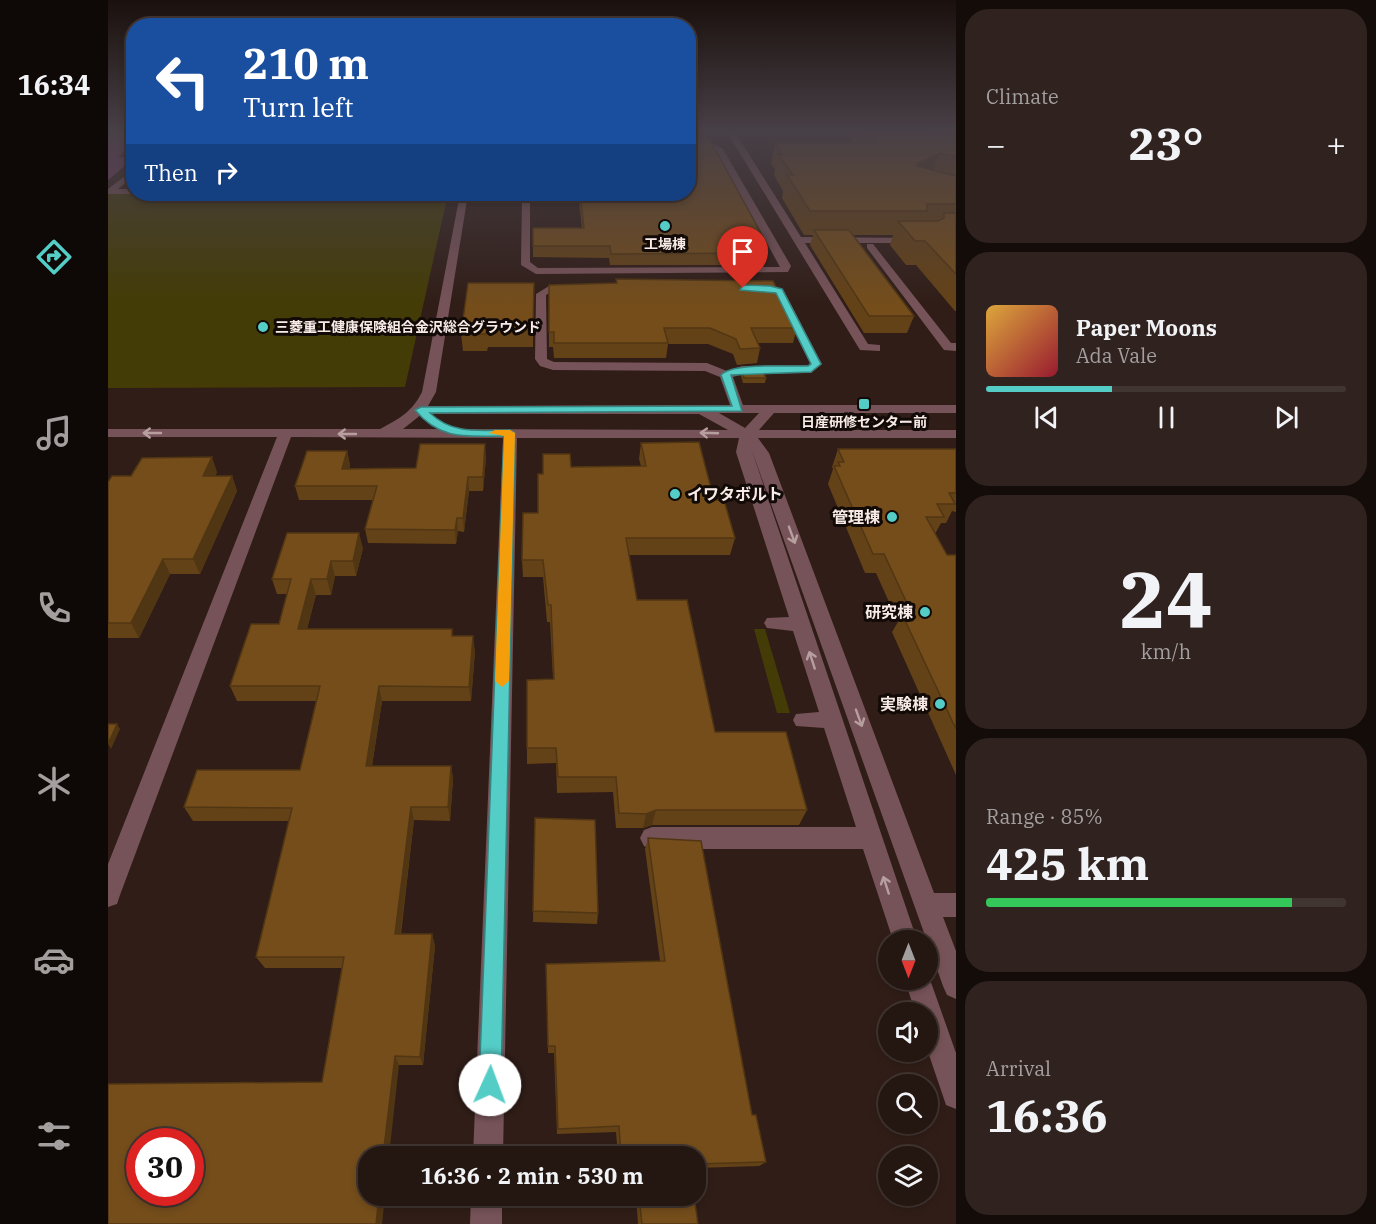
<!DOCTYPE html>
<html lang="en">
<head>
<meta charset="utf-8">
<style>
	:root { --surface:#241611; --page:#30231f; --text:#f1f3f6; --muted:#a39f9f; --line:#413531; --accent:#54cdc7 }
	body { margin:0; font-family:"IBM Plex Serif","Noto Sans JP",serif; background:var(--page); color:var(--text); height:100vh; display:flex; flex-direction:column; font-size:22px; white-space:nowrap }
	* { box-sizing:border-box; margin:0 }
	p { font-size:20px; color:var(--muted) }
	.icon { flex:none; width:33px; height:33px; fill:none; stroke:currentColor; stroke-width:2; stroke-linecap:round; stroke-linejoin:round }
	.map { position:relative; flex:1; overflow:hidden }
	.panel { display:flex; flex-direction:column; gap:9px; padding:9px; background:#140c09; width:420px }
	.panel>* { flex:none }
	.hud { position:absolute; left:18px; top:18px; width:570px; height:183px; border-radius:24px; box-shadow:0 3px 9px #0003,0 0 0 2px var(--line); background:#1a4fa0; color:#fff; overflow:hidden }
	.needle { width:39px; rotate:180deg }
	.tools { position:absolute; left:770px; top:930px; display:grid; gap:12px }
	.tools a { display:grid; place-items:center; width:60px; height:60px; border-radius:50%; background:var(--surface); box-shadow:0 3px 9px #0003,0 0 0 2px var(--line); font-size:30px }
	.speed { position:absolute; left:18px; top:1128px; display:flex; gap:12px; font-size:30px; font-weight:700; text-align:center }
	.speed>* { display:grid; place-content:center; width:78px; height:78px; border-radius:50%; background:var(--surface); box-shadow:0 3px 9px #0003,0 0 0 2px var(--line); line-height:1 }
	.speed .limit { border:9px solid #d22; background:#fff; color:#111 }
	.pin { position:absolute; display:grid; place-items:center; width:51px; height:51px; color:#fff; margin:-62px -26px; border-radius:50% 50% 50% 0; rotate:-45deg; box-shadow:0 0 6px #0007 }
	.pin .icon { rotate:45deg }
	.me { position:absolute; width:66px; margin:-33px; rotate:2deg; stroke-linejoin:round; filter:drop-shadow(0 0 4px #0008) }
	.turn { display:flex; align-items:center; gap:21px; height:126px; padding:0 18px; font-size:27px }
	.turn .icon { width:78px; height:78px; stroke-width:2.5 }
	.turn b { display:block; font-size:42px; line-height:51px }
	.then { display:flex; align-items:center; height:57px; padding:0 18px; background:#0003; gap:12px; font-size:22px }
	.big { font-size:45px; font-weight:700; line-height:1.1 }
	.panel .widget { flex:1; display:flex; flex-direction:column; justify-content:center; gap:9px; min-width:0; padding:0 21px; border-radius:24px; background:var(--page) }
	.panel .dial { align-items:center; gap:0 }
	.dial b { font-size:78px; line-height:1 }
	.song { display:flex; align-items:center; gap:18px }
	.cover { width:72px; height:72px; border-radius:9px; background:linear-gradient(135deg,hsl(40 70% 55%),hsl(350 70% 35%)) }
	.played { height:6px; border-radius:3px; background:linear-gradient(90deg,var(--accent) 35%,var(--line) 35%) }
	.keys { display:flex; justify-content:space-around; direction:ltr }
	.heat { display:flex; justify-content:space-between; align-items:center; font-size:33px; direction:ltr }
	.charge { height:9px; border-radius:4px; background:linear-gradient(90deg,#34c759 85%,var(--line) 0) }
	.trip { position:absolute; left:250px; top:1146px; width:348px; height:60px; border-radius:24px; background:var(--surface); box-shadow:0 3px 9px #0003,0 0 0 2px var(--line); font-weight:700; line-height:60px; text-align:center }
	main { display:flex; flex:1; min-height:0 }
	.menu { display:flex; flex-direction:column; width:108px; justify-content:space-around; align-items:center; background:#0e0907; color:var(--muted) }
	.menu .icon { width:42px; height:42px }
	.menu .active { color:var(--accent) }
	.menu b { font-size:27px; color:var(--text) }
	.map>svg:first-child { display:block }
</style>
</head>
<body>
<main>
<nav class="menu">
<b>16:34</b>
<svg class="icon active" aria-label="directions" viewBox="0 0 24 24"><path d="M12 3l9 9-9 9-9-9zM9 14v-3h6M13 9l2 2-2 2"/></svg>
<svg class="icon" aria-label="music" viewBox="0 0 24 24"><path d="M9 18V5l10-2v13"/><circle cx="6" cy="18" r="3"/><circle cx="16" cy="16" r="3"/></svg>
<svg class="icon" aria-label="phone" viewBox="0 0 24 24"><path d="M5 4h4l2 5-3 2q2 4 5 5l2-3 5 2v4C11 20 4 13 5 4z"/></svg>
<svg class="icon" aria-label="climate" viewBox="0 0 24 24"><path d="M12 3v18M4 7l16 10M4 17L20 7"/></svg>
<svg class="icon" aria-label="car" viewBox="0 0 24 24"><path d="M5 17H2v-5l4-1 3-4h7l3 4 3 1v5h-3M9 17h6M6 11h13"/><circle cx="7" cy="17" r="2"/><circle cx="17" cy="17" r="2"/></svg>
<svg class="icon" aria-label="filters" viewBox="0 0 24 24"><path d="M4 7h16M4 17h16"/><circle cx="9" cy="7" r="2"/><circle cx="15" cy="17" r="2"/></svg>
</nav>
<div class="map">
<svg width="848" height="1224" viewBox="0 0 848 1224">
	<rect width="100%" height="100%" fill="#301d17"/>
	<g fill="#443c06">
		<polygon points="0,193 340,194 297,387 0,388"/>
		<polygon points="646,629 657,629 682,713 669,713"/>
	</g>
	<polygon fill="#7a3c68" points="0,132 25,132 25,144 10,157 26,158 0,180"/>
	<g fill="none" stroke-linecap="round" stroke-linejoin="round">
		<g fill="#765358" fill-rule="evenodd">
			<polygon points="619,132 627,132 693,237 811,238 813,240 808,243 697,243 760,344 772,345 772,351 752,350"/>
			<polygon points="580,142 605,144 615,149 683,266 680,272 428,274 413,265 414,199 408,194 417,194 422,198 422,262 430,268 672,267 609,152 603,148 580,146"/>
			<polygon points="26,169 26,176 10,189 26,189 26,194 29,194 0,194 0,189"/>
			<path d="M 352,194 L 360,194 L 328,392 L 320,406 L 622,405 L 612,377 L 597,371 L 445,370 L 432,366 L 427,359 L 428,294 L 441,286 L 465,285 L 469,286 L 469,290 L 443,292 L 438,295 L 439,359 L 446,362 L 599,363 L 619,371 L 634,366 L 700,365 L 702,363 L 667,294 L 642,290 L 642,286 L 646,285 L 675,289 L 714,364 L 703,373 L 635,374 L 625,377 L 635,405 L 848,405 L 848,413 L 666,413 L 651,430 L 848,430 L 848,438 L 650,438 L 661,453 L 826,893 L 848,893 L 848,917 L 835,917 L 848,951 L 848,999 L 839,995 L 835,986 L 643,448 L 809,940 L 785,940 L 755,849 L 544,849 L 536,846 L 532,838 L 536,830 L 544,827 L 748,827 L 716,728 L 688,726 L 685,720 L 688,714 L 711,712 L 685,631 L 659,628 L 656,623 L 659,618 L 681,617 L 628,452 L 631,438 L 409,438 L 395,1156 L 365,1156 L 395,438 L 183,437 L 12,895 L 9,904 L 0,907 L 0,864 L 169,437 L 0,437 L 0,429 L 272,429 C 291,419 304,412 314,392 ZM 611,413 L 651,413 L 637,428 ZM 314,414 L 591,414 L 620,430 L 295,429 Z"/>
			<polygon points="759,244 765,244 843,343 848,343 848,351 836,350 759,248"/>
			<polygon points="819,971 848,1053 848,1109 838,1105 819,1049 819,1012 807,1012 797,980 819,980"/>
			<polygon points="363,1196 394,1196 394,1224 362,1224"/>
		</g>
	</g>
	<g fill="#644217">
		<polygon points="580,132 598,132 597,140 660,246 657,258 648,258 646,265 502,265 501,258 425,257 425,228 474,228 470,194 580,194"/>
		<polygon points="745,132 848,132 848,311 847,311 808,265 798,265 782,245 785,235 744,235 806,316 799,333 756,333 702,245 705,235 696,235 674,198 675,191 666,175 667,170 663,164 667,143 742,143"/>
		<polygon points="508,279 689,328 685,343 650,343 652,348 649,363 629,365 625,354 600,344 560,344 558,358 446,358 445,347 441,347 441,285 508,283"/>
		<polygon points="426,283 425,347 380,347 379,351 355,351 353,334"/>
		<polygon points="634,371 658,378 657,383 635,383 633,376"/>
		<polygon points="533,443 606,500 627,538 622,555 521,555 529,600 607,732 699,810 691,825 544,825 535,828 508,828 505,792 449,793 448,763 419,764 419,680 445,679 442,622 439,622 435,577 415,577 414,560 430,513 435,474 435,454 463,467 533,466 531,459"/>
		<polygon points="730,449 848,449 848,512 844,511 838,523 833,523 827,534 839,555 848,555 848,775 784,632 790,622 768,573 757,573 720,484 725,469 724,467"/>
		<polygon points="239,451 242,465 241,469 308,468 378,458 375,491 361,491 356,532 350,531 348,544 260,543 257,529 265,500 191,500 187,486"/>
		<polygon points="109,472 107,476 124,476 129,491 92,574 62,574 31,638 0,638 0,482"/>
		<polygon points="255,548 248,576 227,576 223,595 208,595 199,629 345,636 367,651 363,701 274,701 264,766 343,766 345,779 342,821 306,820 293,934 324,934 327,946 315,1065 291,1065 214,1082 234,968 157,968 148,957 181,821 85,821 76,807 192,770 208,701 129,701 122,686 171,624 179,594 169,594 164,579"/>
		<polygon points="427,818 490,913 489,924 425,922"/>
		<polygon points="540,838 644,1115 658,1162 651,1166 588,1168 588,1156 510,1156 508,1132 449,1134 446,1053 440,1053 438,964 552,961 537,849"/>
		<polygon points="528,1196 586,1196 590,1224 530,1224"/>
	</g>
	<g fill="#513613">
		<polygon points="832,153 824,175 803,185 810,163"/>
		<polygon points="377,444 378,458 375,491 375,477"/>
		<polygon points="239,451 242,465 237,482 234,469"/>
		<polygon points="104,457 109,472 100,491 95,476"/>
		<polygon points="124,476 129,491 92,574 85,559"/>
		<polygon points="360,477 361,491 356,532 355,518"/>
		<polygon points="349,518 350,531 348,544 347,530"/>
		<polygon points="251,533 255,548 248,576 245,561"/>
		<polygon points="55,559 62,574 31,638 23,623"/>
		<polygon points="223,561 227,576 223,595 219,579"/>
		<polygon points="203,579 208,595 195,644 190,629"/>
		<polygon points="365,636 367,651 363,701 361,687"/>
		<polygon points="271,686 274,701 262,779 258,766"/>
		<polygon points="9,724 12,729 3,749 0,744"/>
		<polygon points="343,766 345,779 342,821 340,807"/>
		<polygon points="303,807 306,820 291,945 287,934"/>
		<polygon points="548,810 544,825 535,828 538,814"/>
		<polygon points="324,934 327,946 315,1065 312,1057"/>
		<polygon points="287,1056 291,1065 281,1156 275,1156"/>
		<polygon points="271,1196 277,1196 274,1224 268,1224"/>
	</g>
	<g fill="#744d1b" stroke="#513613" stroke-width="1.5" fill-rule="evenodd">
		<polygon points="755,132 815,132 814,133 848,136 848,157 832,153 810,163 809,166 848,176 848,204 819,204 819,211 702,211 679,175 685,175 670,154 675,154 667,143 766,143"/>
		<polygon points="580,138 602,140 660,246 645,246 649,253 503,254 502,246 425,246 425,228 476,228 472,194 580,194"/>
		<polygon points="836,213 848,213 848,274 817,241 807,241 790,221 830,221 836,218"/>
		<polygon points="706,230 741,230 806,316 761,316"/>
		<polygon points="508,279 665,281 689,328 643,328 652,348 632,349 628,339 602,328 556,328 560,343 446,343 446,332 441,332 441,285 509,283"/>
		<polygon points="360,283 426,283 425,330 379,330 378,334 353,334"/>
		<polygon points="634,371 655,371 658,378 636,378"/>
		<polygon points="591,442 606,500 616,500 627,538 518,538 529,600 579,600 607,732 678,732 699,810 548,810 538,814 511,813 508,777 450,777 448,748 419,748 419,680 446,679 443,605 440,605 435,560 414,560 415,513 430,513 430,474 435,474 435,454 462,454 463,467 538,466 533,443"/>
		<polygon points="312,444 377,444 375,477 360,477 355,518 349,518 347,530 257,529 269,486 187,486 199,451 239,451 234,469 308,468"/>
		<polygon points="730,449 848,449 848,493 841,493 847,504 829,504 836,517 818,517 839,555 848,555 848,729 794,614 804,614 776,554 765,554 726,466 732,466 730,462 736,462"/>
		<polygon points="104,457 95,476 124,476 85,559 55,559 23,623 0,623 0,482 4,476 23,476 34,458"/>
		<path d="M 179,533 L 251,533 L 245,561 L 223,561 L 219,579 L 203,579 L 190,629 L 344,629 L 344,636 L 365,636 L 361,687 L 271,686 L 258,766 L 343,766 L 340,807 L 303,807 L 287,934 L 324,934 L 312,1057 L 287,1056 L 275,1156 L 261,1156 L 261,1196 L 271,1196 L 268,1224 L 0,1224 L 0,1084 L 214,1082 L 236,957 L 148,957 L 184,808 L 76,807 L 89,770 L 192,770 L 212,686 L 122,686 L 143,624 L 171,624 L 183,579 L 164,579 ZM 32,1142 L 82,1142 L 82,1192 L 32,1192 Z"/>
		<polygon points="0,724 9,724 0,744"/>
		<polygon points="427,818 487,820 490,913 425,911"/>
		<polygon points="540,838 593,841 644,1115 648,1115 658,1162 588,1164 588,1156 513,1156 511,1126 450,1129 447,1046 440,1046 438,964 557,961"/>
		<polygon points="531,1196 586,1196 590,1224 534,1224"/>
	</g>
	<defs><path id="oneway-shaft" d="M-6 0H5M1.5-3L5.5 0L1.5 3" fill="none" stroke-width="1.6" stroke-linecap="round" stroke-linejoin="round" transform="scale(1.5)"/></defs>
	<g stroke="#b79fa0">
		<use href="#oneway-shaft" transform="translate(44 433) rotate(-180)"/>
		<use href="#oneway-shaft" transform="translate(601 433) rotate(-178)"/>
		<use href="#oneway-shaft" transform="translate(239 434) rotate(180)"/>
		<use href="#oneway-shaft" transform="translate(684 535) rotate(70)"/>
		<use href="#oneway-shaft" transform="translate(704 660) rotate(-108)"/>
		<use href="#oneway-shaft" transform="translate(751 718) rotate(70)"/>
		<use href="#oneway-shaft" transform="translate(778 885) rotate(-108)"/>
	</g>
	<linearGradient id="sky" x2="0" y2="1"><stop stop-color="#1a100d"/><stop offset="0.43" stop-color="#484047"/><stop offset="1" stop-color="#484047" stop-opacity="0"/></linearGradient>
	<rect width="848" height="304" fill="url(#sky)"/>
	<path fill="#54cdc7" stroke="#378581" stroke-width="1.5" d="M 635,285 L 662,286 L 674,289 L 713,364 L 703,372 L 623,375 L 634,411 L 322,413 C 345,435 372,430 402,430 L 407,433 L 393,1085 L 390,1093 L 382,1096 L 374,1093 L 371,1085 L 396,436 C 359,436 333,441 307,410 L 313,407 L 624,406 L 613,375 C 624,362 682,367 700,366 L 703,364 L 668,293 L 632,290 Z"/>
	<polygon fill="#f59e0b" points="402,430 407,433 401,681 394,687 387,681 396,436 381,433 387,430"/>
	<g fill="#54cdc7" stroke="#120a07" stroke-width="2">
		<circle cx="557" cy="226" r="6"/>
		<circle cx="155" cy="327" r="6"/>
		<rect x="750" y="398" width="12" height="12" rx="3"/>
		<circle cx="567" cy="494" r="6"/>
		<circle cx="784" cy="517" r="6"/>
		<circle cx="817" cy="612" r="6"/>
		<circle cx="832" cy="704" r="6"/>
	</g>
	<g text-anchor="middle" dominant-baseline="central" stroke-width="6" stroke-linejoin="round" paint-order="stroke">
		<g font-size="14" font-weight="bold" fill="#f8ebe7" stroke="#120a07">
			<text x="557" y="244">工場棟</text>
			<text x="167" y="327" text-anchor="start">三菱重工健康保険組合金沢総合グラウンド</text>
			<text x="756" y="422">日産研修センター前</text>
		</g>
		<g font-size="16" font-weight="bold" fill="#f8ebe7" stroke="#120a07" text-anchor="end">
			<text x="579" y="494" text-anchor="start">イワタボルト</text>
			<text x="772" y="517">管理棟</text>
			<text x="805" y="612">研究棟</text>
			<text x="820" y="704">実験棟</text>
		</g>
	</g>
</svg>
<div class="tools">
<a><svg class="needle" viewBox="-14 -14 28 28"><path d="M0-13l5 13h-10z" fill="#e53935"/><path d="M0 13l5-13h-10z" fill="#a39f9f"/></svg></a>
<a><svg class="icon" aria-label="sound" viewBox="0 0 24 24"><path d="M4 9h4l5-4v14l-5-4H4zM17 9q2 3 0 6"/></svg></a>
<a><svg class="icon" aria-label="search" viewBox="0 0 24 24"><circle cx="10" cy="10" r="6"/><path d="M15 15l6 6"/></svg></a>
<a><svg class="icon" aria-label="layers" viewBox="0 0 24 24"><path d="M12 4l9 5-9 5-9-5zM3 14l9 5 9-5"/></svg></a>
</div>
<div class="speed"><div class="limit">30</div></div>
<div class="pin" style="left:635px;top:288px;background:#d93025"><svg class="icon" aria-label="arrive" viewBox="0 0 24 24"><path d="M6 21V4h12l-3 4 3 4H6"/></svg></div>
<svg class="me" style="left:382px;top:1085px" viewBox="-20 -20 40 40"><circle r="19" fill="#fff"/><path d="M0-13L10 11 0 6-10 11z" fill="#54cdc7"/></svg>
<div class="trip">16:36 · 2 min · 530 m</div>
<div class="hud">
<div class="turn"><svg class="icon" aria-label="left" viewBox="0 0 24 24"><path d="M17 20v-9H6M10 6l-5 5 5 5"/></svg><div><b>210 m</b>Turn left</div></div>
<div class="then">Then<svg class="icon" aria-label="right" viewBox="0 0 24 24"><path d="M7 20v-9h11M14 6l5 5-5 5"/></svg></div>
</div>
</div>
<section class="panel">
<div class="widget"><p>Climate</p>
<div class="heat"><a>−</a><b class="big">23°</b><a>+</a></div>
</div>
<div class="widget">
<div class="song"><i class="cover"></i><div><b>Paper Moons</b><p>Ada Vale</p></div></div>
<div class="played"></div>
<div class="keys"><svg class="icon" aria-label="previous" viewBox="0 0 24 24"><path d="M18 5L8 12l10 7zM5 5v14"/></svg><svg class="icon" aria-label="pause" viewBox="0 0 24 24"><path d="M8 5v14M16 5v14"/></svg><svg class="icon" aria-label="next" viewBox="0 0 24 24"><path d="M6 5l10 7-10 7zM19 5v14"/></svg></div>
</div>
<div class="widget dial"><b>24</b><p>km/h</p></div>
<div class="widget"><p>Range · 85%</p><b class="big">425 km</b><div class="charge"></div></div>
<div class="widget"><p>Arrival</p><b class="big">16:36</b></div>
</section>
</main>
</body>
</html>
